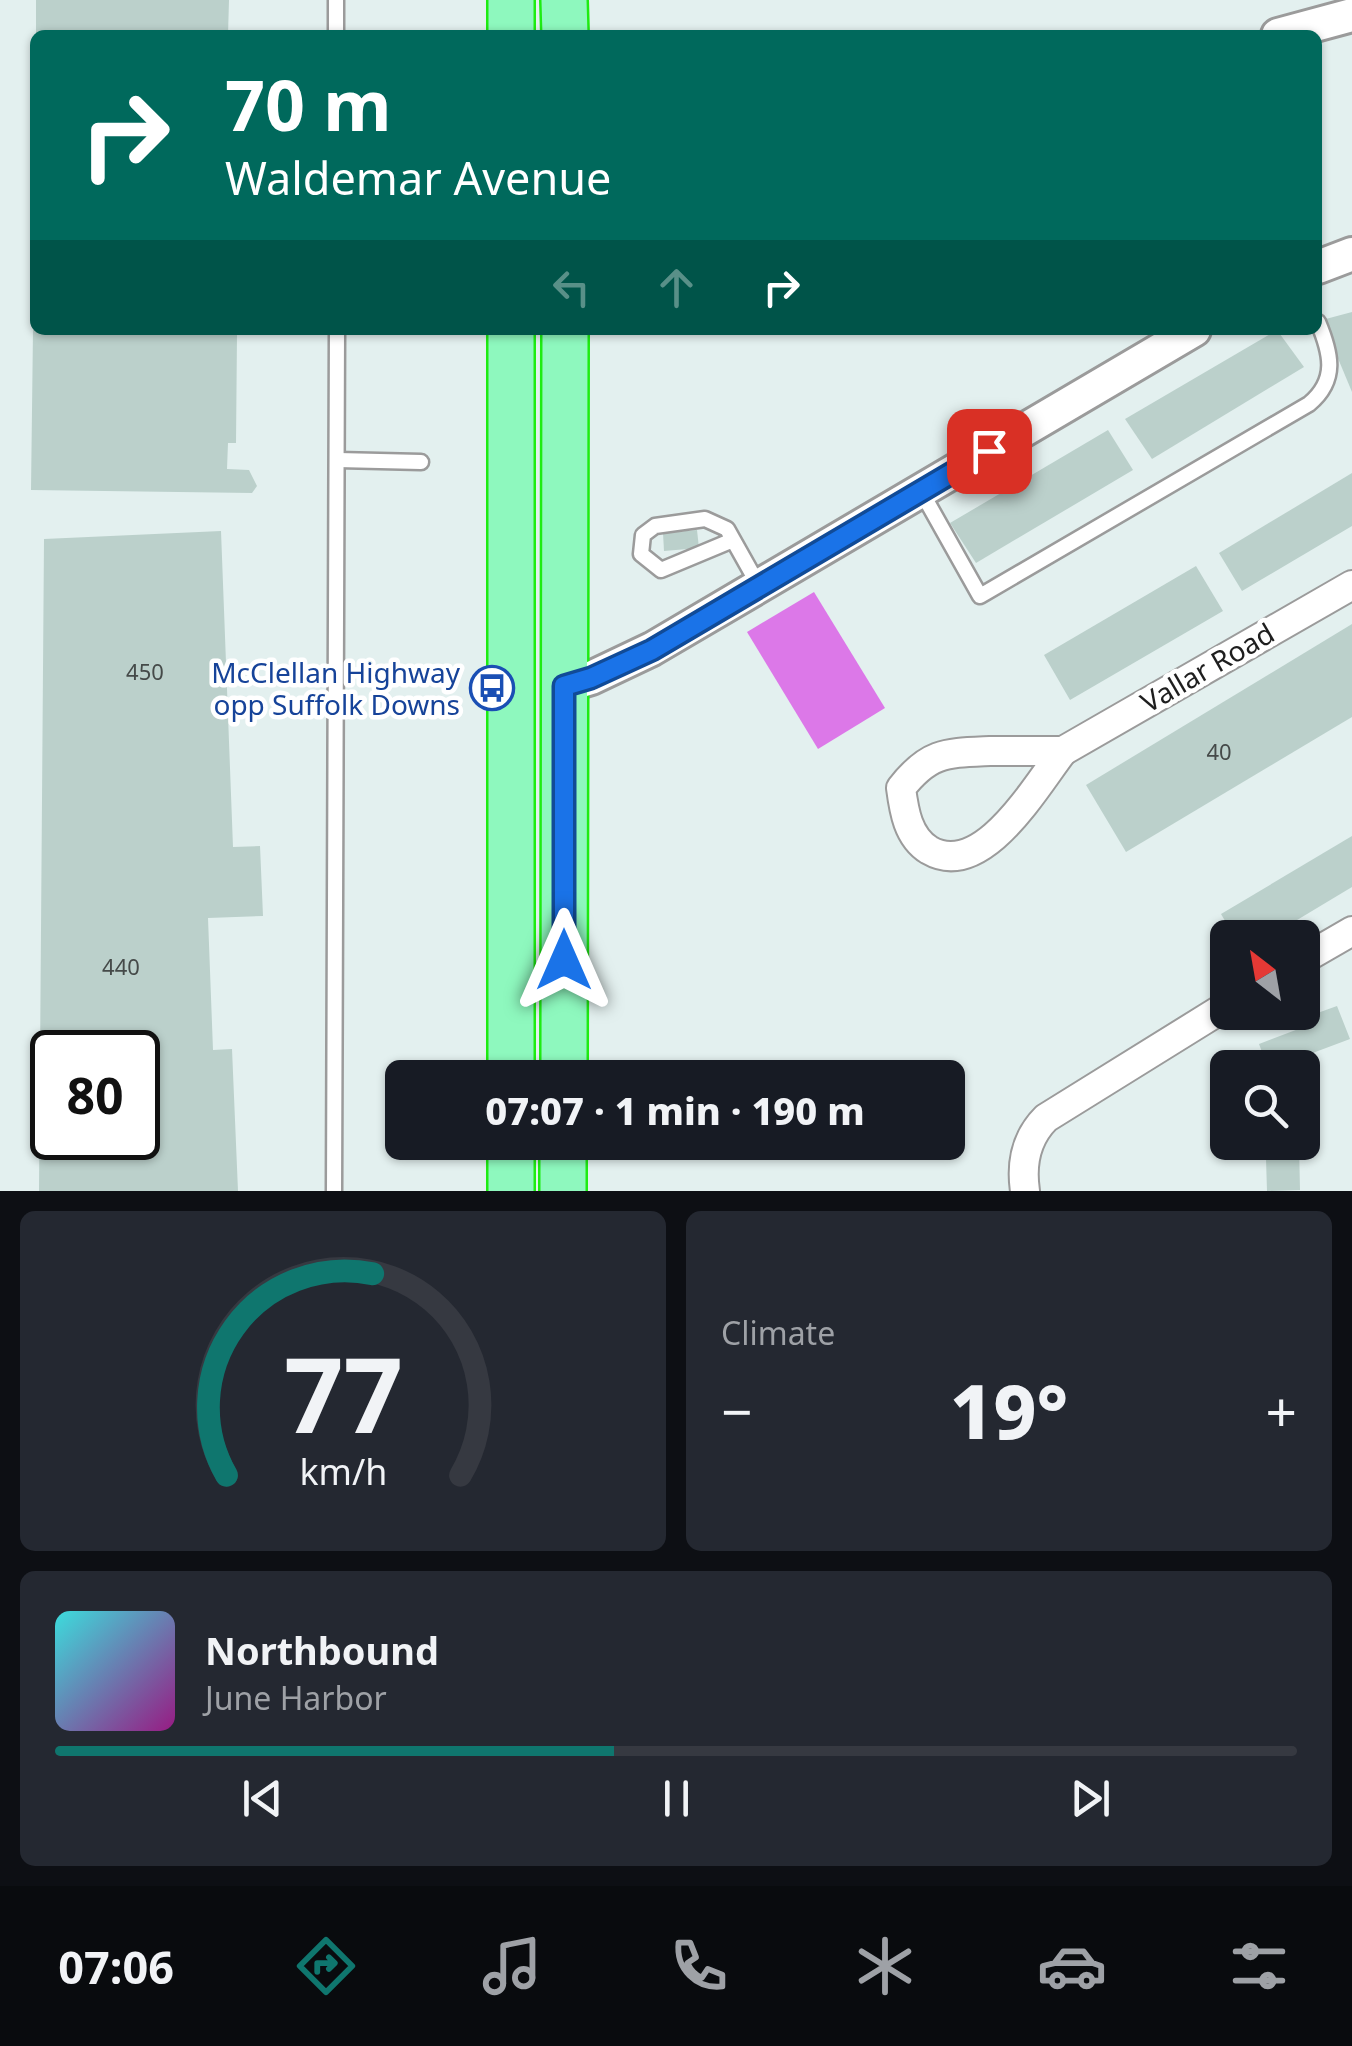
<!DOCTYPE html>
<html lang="en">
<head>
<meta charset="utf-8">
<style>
	:root { --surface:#171b24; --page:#242831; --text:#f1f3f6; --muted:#9ea1a6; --line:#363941; --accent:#0f766e }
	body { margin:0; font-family:"Noto Sans",sans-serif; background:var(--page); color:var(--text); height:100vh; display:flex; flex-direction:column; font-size:38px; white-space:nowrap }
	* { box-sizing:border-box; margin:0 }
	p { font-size:32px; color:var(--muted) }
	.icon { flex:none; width:55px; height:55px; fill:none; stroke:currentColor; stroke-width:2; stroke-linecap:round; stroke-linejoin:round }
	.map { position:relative; height:1191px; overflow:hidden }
	.details { display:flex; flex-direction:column; gap:20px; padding:20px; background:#0d0f14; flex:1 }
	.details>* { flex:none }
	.guide { position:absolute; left:30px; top:30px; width:1292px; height:305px; border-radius:15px; box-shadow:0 2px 8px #0004; background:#00695c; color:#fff; overflow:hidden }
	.needle { width:65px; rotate:329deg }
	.controls { position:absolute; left:1210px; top:920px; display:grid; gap:20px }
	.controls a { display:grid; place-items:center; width:110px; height:110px; border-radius:15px; background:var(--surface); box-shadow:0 2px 8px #0004; font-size:50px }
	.speed { position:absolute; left:30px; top:1030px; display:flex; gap:20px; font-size:50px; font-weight:700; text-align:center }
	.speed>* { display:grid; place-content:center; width:130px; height:130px; border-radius:50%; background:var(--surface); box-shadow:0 2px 8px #0004; line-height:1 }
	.speed .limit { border:5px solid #111; border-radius:15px; background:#fff; color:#111 }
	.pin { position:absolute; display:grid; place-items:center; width:85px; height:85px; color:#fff; margin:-42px; border-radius:20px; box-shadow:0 5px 15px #0006 }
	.me { position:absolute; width:110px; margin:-55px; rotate:0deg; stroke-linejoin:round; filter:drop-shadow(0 0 8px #0008) }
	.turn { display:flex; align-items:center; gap:35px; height:210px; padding:0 30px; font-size:45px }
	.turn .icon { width:130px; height:130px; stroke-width:2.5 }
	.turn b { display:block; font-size:70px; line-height:85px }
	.lanes { display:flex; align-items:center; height:95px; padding:0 30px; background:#0003; justify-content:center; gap:50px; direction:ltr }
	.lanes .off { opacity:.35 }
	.big { font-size:75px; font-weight:800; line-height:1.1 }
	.details .tile { flex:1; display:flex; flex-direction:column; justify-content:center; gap:15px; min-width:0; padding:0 35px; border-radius:15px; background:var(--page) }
	.details .dial { align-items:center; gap:0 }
	.dial svg { height:260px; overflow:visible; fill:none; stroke:var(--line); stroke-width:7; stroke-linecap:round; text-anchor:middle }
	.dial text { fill:var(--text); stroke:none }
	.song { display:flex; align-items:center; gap:30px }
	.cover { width:120px; height:120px; border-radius:15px; background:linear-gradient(135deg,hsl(180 70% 55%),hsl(310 70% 35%)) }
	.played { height:10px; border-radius:5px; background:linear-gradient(90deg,var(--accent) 45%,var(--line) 45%) }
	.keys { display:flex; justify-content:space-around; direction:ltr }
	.heat { display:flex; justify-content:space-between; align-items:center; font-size:55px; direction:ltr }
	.details .tiles { flex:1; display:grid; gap:20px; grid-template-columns:1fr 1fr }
	.tile:last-child { grid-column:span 2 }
	.trip { position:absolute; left:385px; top:1060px; width:580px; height:100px; border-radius:15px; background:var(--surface); box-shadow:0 2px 8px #0004; font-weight:800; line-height:100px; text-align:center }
	.dock { display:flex; height:160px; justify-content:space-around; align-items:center; background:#090b0e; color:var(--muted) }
	.dock .icon { width:70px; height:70px }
	.dock .current { color:var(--accent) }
	.dock b { font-size:45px; color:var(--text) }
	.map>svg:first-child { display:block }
</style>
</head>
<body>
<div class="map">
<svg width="1352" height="1191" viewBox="0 0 1352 1191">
	<rect width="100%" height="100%" fill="#e3f0ef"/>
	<polygon fill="#dc78e8" points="814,592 885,708 818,749 747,632"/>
	<g fill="#bbd0cb" fill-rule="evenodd">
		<polygon points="36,0 229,0 228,35 36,35"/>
		<polygon points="1352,312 1352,392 1322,320"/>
		<polygon points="33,330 226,330 226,335 237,335 236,443 228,443 227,469 249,470 257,486 252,493 31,490"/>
		<polygon points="1277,330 1304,367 1152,459 1125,419"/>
		<polygon points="1108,430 1133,470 976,563 950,523"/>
		<polygon points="1352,473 1352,526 1242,591 1219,553"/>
		<polygon points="697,530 699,548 664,551 663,533"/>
		<path d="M 221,531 L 233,847 L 260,846 L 263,916 L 208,918 L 213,1050 L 232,1049 L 238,1191 L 39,1191 L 44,539 ZM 52,1052 L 138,1052 L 138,1138 L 52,1138 Z"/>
		<polygon points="1196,566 1223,611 1070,700 1044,655"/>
		<polygon points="1352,624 1352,717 1126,852 1086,785"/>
		<polygon points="1352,836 1352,887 1267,938 1235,938 1221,914"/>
		<polygon points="1337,1006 1350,1039 1310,1054 1312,1062 1297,1068 1228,1068 1227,1097 1216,1069 1262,1052 1259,1044 1301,1028 1298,1020"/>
		<polygon points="1299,1143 1300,1190 1267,1191 1266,1159 1273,1159 1272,1144"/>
	</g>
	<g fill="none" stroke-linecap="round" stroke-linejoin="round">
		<defs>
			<g id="service">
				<polyline points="336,0 336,35"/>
				<polyline points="338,460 421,462"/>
				<path d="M 921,491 L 980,596 L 1309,404 C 1338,380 1331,353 1318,322"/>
				<polyline points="733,540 661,570 641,554 643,535 655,526 705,519 727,529 759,586"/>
				<polyline points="334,1191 337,330"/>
			</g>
			<g id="minor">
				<path d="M 990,751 L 1063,751 C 1035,787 982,881 929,850 C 908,837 904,811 901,788 C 929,752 946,753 990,751 Z"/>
				<polyline points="1063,751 1352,585"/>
				<polyline points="1302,960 1352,931"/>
				<path d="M 1025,1191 C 1021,1164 1026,1138 1046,1118 L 1228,1005"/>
			</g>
			<g id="tertiary">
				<polyline points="1278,35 1352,15"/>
				<polyline points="1318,267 1352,254"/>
				<polyline points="565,686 591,678 652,649 1194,330"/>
			</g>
			<g id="trunk">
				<polyline points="564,0 565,35"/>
				<polyline points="511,35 511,0"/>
				<polyline points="511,1078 511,330"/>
				<polyline points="564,1078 565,330"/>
				<polyline points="511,1191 511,1142"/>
				<polyline points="563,1191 563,1142"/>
			</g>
		</defs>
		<use href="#service" stroke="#9b9b9b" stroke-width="19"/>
		<use href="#minor" stroke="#9b9b9b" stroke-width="32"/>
		<use href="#tertiary" stroke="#9b9b9b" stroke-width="38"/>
		<use href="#trunk" stroke="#1eec12" stroke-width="50"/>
		<use href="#service" stroke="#fff" stroke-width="14"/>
		<use href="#minor" stroke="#fff" stroke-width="28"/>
		<use href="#tertiary" stroke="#fff" stroke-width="32"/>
		<use href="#trunk" stroke="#8ef8be" stroke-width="45"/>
	</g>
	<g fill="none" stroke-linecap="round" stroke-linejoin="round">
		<defs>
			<polyline id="route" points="564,960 564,686 591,678 652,650 989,451"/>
		</defs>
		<use href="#route" stroke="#114b97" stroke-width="25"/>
		<use href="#route" stroke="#1a73e8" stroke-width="18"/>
	</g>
	<defs>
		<symbol id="bus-ring" viewBox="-11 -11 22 22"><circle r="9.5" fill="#fff" stroke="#1a4fb4" stroke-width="1.5"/><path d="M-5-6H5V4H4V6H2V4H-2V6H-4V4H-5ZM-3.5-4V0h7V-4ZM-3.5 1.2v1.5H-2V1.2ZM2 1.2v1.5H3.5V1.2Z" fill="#1a4fb4"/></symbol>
	</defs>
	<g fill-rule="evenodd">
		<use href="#bus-ring" x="467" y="663" width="50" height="50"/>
	</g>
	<g text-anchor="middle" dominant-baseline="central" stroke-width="9" stroke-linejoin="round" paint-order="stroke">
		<g font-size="22" fill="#454a49">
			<text x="145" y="671">450</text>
			<text x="1219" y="751">40</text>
			<text x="121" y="966">440</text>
		</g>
		<g font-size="28" fill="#1e1e1e" stroke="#fff">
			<text transform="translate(1207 667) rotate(-30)">Vallar Road</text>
		</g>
		<g font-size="28" fill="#164399" stroke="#fff" text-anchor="end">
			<text x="460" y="672">McClellan Highway<tspan x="460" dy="32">opp Suffolk Downs</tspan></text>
		</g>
	</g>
</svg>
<div class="controls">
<a><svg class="needle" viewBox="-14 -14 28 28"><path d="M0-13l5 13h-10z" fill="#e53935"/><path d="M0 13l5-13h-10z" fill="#9ea1a6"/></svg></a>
<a><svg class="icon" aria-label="search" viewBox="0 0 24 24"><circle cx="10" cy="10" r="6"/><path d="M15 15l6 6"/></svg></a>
</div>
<div class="speed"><div class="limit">80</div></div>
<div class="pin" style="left:989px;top:451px;background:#d93025"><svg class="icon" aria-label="arrive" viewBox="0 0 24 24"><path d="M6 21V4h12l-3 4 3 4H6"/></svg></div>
<svg class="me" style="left:564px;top:960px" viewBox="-20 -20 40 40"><path d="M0-17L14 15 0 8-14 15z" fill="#1a73e8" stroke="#fff" stroke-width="4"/></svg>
<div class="trip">07:07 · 1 min · 190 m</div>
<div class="guide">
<div class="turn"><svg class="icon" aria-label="right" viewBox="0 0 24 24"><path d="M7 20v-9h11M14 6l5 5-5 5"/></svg><div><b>70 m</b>Waldemar Avenue</div></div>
<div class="lanes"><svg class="icon off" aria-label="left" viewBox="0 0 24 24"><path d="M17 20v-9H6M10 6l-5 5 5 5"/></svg><svg class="icon off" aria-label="ahead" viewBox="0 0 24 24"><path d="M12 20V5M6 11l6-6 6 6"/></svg><svg class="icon" aria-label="right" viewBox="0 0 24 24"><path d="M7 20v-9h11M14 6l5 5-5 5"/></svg></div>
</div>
</div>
<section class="details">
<div class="tiles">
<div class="tile dial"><svg viewBox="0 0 100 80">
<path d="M14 69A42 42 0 1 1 86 69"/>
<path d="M14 69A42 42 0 0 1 59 7" stroke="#0f766e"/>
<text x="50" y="56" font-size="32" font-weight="700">77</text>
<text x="50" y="72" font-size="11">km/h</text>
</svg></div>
<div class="tile"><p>Climate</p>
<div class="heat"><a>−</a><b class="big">19°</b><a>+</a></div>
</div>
<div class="tile">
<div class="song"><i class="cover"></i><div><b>Northbound</b><p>June Harbor</p></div></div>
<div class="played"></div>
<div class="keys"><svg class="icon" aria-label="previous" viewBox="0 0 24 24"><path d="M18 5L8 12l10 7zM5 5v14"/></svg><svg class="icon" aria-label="pause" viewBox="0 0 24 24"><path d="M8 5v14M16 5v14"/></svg><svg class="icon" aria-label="next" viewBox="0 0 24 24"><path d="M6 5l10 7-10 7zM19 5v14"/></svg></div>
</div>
</div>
</section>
<nav class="dock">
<b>07:06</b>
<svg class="icon current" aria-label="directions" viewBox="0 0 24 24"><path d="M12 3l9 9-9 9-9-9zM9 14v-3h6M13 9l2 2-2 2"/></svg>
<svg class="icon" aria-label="music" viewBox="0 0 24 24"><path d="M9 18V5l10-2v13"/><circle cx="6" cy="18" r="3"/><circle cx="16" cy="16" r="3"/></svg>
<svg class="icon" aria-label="phone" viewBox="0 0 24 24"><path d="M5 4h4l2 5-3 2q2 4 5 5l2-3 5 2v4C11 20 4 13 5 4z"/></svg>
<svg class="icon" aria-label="climate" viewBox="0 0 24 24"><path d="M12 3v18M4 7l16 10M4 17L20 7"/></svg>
<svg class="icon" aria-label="car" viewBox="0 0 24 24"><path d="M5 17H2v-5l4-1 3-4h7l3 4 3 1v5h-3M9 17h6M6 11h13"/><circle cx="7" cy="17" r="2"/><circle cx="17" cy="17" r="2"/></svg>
<svg class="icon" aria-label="filters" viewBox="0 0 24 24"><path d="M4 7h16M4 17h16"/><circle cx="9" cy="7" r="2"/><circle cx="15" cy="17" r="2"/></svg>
</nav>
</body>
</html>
